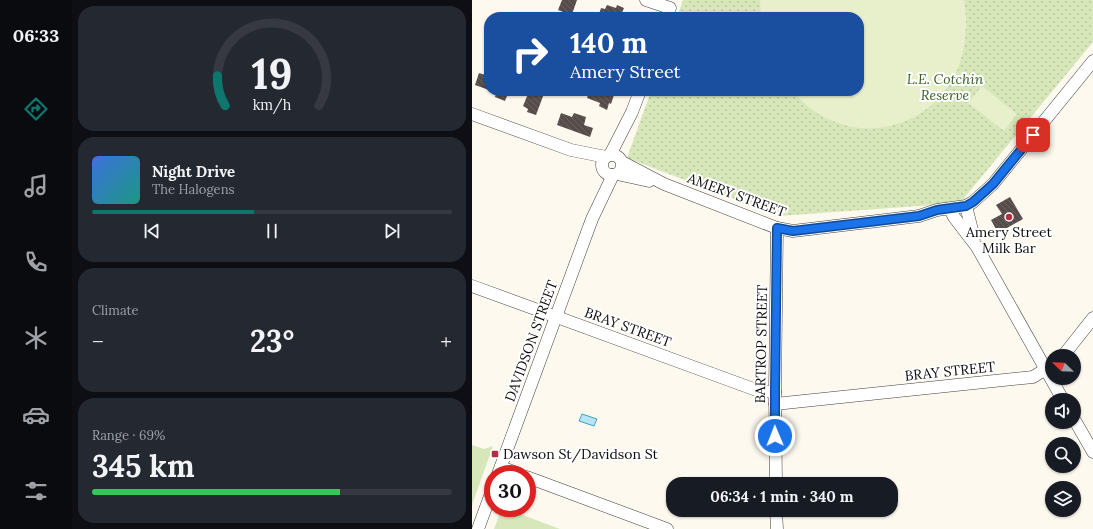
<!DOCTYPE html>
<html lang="en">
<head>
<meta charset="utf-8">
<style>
	:root { --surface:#171b24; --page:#242831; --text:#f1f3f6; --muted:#9ea1a6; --line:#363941; --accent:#0f766e }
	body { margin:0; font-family:Lora,serif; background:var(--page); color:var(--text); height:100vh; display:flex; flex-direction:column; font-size:15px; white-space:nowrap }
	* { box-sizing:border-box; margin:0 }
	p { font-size:13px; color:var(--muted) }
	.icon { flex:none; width:22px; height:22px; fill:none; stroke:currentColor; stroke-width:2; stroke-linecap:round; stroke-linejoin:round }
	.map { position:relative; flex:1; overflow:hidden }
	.details { display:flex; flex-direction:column; gap:6px; padding:6px; background:#0d0f14; width:400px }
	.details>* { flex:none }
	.banner { position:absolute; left:12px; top:12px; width:380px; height:84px; border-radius:16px; box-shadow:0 1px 3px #0004; background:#1a4fa0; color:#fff; overflow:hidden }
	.needle { width:26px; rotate:293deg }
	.tools { position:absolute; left:573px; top:349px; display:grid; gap:8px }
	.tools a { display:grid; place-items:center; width:36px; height:36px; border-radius:50%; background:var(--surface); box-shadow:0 1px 3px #0004; font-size:20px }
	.speed { position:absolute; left:12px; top:465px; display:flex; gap:8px; font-size:20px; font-weight:700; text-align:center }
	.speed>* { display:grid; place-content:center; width:52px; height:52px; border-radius:50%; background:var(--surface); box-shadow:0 1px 3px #0004; line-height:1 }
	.speed .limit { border:6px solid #d22; background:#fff; color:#111 }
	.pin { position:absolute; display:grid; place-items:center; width:34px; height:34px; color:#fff; margin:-17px; border-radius:8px; box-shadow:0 2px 6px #0006 }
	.me { position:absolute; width:44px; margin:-22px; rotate:359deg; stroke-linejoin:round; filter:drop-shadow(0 0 3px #0008) }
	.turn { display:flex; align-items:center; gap:14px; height:84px; padding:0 20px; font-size:18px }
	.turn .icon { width:52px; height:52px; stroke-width:2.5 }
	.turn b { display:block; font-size:28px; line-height:34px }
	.big { font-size:30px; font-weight:700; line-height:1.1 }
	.details .card { flex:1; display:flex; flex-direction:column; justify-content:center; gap:6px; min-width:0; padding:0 14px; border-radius:16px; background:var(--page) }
	.details .dial { align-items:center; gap:0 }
	.dial svg { height:104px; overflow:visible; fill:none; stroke:var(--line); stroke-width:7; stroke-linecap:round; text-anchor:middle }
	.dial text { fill:var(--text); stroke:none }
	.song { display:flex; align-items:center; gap:12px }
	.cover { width:48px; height:48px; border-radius:6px; background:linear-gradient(135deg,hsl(220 70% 55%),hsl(170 70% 35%)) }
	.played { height:4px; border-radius:2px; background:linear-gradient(90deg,var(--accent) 45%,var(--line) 45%) }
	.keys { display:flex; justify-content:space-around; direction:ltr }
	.heat { display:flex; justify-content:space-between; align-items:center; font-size:22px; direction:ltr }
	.charge { height:6px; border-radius:3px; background:linear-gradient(90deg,#34c759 69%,var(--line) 0) }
	.trip { position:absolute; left:194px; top:477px; width:232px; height:40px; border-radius:16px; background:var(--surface); box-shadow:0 1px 3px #0004; font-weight:700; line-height:40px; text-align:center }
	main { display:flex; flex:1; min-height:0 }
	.dock { display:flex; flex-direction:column; width:72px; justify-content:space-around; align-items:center; background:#090b0e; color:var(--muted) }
	.dock .icon { width:28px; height:28px }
	.dock .active { color:var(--accent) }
	.dock b { font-size:18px; color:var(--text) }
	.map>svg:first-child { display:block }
</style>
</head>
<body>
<main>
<nav class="dock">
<b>06:33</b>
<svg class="icon active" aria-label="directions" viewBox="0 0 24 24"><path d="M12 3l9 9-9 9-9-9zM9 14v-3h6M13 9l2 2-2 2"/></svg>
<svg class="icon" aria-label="music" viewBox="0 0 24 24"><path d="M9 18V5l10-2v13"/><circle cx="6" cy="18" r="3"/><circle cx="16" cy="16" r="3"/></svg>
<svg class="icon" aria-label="phone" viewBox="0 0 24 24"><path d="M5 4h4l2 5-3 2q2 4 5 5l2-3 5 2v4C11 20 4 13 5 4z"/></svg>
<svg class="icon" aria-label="climate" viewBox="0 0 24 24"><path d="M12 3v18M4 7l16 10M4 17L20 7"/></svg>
<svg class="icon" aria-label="car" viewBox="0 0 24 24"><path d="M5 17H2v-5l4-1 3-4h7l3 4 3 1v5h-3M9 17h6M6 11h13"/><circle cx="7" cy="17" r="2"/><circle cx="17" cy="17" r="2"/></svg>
<svg class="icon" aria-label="filters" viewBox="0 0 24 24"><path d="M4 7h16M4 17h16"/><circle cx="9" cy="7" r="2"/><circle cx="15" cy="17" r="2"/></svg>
</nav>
<section class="details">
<div class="card dial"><svg viewBox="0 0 100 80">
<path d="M14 69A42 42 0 1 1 86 69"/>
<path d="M14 69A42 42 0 0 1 8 46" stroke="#0f766e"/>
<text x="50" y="56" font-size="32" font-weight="700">19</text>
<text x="50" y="72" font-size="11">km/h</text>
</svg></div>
<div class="card">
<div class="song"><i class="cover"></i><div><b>Night Drive</b><p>The Halogens</p></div></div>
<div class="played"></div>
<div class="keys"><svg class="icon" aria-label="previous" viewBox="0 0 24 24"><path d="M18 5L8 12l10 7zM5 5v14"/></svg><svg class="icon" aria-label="pause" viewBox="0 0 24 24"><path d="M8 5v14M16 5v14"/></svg><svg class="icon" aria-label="next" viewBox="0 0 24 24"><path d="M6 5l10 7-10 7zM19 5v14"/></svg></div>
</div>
<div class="card"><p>Climate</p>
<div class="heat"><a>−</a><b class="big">23°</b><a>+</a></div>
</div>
<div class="card"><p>Range · 69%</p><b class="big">345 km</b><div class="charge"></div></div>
</section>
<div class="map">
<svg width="621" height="529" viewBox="0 0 621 529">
	<defs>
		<pattern id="park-dots" width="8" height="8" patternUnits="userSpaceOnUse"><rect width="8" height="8" fill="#d7e7ba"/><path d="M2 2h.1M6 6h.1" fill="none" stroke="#b7c59f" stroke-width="1.8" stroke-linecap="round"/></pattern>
		<pattern id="building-back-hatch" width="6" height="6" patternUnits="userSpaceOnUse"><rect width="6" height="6" fill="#564d4a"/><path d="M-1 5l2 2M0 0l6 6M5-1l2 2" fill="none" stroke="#696260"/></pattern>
	</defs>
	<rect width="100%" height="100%" fill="#fef9ef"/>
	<g fill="#d7e7ba">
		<polygon points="0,445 12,449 21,446 0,505"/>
		<polygon points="30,508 32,508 88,529 22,529"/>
	</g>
	<polygon fill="url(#park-dots)" points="211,0 621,0 621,42 488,203 307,216 155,158 179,91 387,91 387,17 205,17"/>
	<g fill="#e7efcb">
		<path d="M 288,0 L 492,0 C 496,24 494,52 483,75 C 464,114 419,136 376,126 C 355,121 334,109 321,91 L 387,91 L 387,17 L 289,17 Z"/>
		<polygon points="510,86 545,114 532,131 496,103"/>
	</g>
	<polygon fill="#b6e4f3" stroke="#40a1c7" points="110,414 125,419 122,426 107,421"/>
	<g fill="url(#building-back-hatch)">
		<polygon points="90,0 105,0 99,17 89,17 91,12 86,10"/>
		<polygon points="135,5 144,8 145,5 152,8 149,15 152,17 126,17 129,8 133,9"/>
		<polygon points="7,73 17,76 17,90 3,85"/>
		<polygon points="25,91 37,91 33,101 23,97"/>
		<polygon points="60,91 73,91 64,115 55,112 56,109 51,106 56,94 58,95"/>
		<polygon points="117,91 132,91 142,95 139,104 137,103 135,110 127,106 128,103 115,98"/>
		<polygon points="89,113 100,117 102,113 114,117 112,125 121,128 118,137 85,125"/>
		<polygon points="538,197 551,219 526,233 519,220 530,214 524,205"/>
	</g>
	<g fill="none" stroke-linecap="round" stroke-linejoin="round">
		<defs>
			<g id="minor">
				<polyline points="174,0 198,8"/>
				<polyline points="0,114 99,150 134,157"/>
				<polyline points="138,155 160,112 168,91"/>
				<circle cx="140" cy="165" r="10"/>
				<polyline points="150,162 192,184 305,228 321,231 447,216 465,210 494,206 501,202 521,184 621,61"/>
				<polyline points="145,174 177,181"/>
				<polyline points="494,206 502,238"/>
				<polyline points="478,209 482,217 505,247 591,400"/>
				<polyline points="0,286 287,391 303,392"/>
				<polyline points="591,356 621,318"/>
				<polyline points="303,404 561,377 580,365"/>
				<polyline points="602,419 621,452"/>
				<polyline points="29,467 47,474"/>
				<polyline points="26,474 120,219 141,175"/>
				<polyline points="55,477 195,529"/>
				<polyline points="304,484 303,392 305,228"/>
				<polyline points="304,510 305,529"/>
				<polyline points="6,529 21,488"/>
			</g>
		</defs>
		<use href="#minor" stroke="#404040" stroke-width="13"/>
		<use href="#minor" stroke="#fff" stroke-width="12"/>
	</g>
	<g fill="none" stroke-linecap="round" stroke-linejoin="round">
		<defs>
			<polyline id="route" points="303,436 303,392 305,228 321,231 447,216 465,210 494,206 501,202 521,184 561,135"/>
		</defs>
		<use href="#route" stroke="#114b97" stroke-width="10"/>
		<use href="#route" stroke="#1a73e8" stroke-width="7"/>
	</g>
	<g fill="#b72c43" stroke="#fff" stroke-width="1.5">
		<circle cx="537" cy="217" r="4"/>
		<rect x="19" y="450" width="8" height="8" rx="2"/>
	</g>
	<g text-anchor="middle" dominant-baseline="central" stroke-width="4" stroke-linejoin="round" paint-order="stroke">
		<g font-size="14" font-style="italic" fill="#366221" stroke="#fff">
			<text x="473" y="79">L.E. Cotchin<tspan x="473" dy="16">Reserve</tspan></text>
		</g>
		<g font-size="14" fill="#0d0d0d" stroke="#fff">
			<text transform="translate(265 195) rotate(20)">AMERY STREET</text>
			<text transform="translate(156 327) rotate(20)">BRAY STREET</text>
			<text transform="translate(59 341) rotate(-70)">DAVIDSON STREET</text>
			<text transform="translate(289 344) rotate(-89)">BARTROP STREET</text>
			<text transform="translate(478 371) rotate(-6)">BRAY STREET</text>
		</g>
		<g font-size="14" fill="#0d0d0d" stroke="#fff">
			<text x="537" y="232">Amery Street<tspan x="537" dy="16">Milk Bar</tspan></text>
			<text x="31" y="454" text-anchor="start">Dawson St/Davidson St</text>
		</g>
	</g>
</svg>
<div class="tools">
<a><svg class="needle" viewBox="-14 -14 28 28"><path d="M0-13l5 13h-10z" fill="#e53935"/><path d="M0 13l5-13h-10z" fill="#9ea1a6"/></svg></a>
<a><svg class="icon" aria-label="sound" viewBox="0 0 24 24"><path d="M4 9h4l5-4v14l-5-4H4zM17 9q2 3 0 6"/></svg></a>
<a><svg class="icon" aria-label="search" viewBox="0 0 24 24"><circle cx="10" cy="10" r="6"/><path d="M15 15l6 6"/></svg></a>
<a><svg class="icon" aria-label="layers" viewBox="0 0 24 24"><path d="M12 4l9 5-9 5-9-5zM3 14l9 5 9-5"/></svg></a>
</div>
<div class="speed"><div class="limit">30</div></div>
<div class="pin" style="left:561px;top:135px;background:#d93025"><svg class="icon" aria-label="arrive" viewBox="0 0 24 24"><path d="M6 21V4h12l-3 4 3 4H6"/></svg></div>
<svg class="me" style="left:303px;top:436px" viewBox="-20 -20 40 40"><circle r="17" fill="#1a73e8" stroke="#fff" stroke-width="3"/><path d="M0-11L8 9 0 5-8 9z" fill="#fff"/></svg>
<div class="trip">06:34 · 1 min · 340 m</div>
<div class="banner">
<div class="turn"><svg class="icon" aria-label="right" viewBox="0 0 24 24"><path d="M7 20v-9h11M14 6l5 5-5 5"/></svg><div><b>140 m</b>Amery Street</div></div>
</div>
</div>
</main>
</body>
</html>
